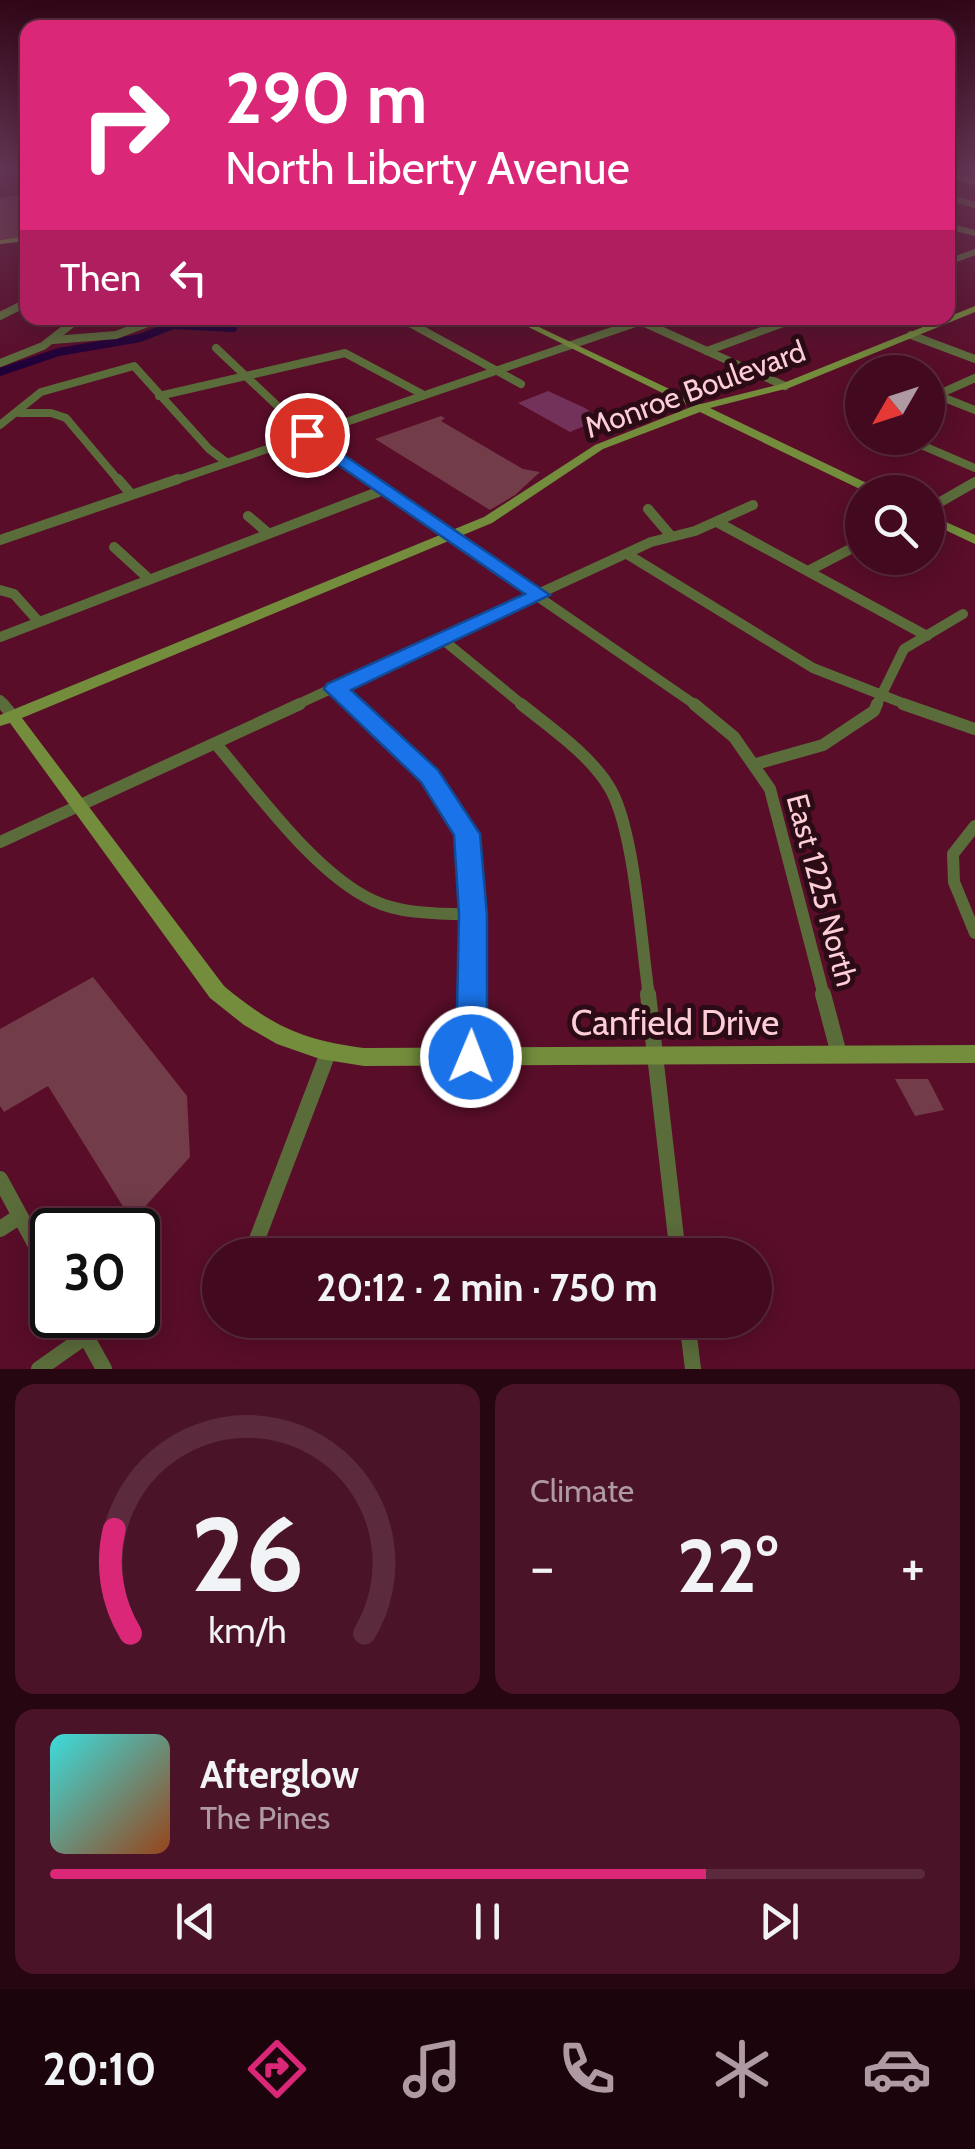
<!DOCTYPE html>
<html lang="en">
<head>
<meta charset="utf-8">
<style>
	:root { --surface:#430a1f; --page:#4a1328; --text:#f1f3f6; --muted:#af9aa4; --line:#5b2b3d; --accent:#db2777 }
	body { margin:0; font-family:Cabin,sans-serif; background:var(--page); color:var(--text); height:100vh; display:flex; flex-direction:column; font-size:38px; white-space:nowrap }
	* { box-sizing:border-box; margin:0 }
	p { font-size:32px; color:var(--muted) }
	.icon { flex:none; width:55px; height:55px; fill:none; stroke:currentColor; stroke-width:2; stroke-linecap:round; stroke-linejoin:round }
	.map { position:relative; height:1369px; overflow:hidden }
	.panel { display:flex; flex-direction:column; gap:15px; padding:15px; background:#250611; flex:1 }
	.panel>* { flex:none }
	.guide { position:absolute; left:20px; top:20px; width:935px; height:305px; border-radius:20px; box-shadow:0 5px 25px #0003,0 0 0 2px var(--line); background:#db2777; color:#fff; overflow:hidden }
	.needle { width:65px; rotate:231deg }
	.buttons { position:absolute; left:845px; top:355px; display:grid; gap:20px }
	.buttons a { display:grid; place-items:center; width:100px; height:100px; border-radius:50%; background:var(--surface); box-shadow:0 5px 25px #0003,0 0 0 2px var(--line); font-size:50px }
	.speed { position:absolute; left:30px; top:1208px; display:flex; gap:20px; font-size:50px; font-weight:700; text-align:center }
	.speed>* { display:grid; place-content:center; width:130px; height:130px; border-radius:50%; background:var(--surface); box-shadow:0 5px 25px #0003,0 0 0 2px var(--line); line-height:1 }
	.speed .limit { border:5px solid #111; border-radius:15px; background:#fff; color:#111 }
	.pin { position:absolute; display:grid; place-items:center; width:85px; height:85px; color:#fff; margin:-42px; border:5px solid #fff; border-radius:50%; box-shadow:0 2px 10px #0007 }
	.me { position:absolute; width:110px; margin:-55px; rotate:1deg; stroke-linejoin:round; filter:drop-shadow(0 0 8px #0008) }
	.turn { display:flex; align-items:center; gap:35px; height:210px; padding:0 40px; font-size:45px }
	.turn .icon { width:130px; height:130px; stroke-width:2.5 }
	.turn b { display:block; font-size:70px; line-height:85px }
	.then { display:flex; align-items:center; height:95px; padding:0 40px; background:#0003; gap:20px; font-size:38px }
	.big { font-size:75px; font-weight:700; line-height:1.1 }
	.panel .widget { flex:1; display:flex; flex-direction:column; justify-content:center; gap:15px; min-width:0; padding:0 35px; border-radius:20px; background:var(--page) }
	.panel .dial { align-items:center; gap:0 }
	.dial svg { height:260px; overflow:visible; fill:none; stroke:var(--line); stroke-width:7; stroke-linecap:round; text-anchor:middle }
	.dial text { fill:var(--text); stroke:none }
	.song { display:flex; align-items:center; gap:30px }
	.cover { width:120px; height:120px; border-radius:15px; background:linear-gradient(135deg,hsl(180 70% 55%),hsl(20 70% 35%)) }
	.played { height:10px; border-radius:5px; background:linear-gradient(90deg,var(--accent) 75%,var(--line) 75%) }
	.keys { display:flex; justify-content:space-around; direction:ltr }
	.heat { display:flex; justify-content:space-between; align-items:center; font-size:55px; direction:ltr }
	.panel .tiles { flex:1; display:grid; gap:15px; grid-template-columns:1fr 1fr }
	.widget:last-child { grid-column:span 2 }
	.trip { position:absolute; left:202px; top:1238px; width:570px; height:100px; border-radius:50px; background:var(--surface); box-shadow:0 5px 25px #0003,0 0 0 2px var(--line); font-weight:700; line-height:100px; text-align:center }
	.dock { display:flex; height:160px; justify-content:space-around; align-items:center; background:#1b040c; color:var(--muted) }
	.dock .icon { width:70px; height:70px }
	.dock .selected { color:var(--accent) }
	.dock b { font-size:45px; color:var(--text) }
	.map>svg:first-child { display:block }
</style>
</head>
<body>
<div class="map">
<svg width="975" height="1369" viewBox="0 0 975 1369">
	<rect width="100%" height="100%" fill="#590d29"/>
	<g fill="#723c49">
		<polygon points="27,194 27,236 0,240 0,198"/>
		<polygon points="441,416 445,418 441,421 523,469 540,472 515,495 490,510 375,439"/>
		<polygon points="93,977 187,1096 190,1157 132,1221 48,1086 4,1112 0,1106 0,1029"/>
		<polygon points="895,1079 928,1079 944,1110 915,1116"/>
	</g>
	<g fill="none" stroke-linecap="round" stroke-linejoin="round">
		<polyline stroke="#200038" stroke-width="8" points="0,372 59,352 140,338 173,325 233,328"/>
	</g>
	<polygon fill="#73325a" points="548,391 585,408 601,419 570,432 518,403"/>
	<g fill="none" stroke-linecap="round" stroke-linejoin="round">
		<g stroke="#5b6c3b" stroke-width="6">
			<polyline points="948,174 975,182"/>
			<polyline points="948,197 975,205"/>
			<polyline points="948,226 975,233"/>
			<polyline points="948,262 975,252"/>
			<polyline points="17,307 28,302"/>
		</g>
		<g stroke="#5b6c3b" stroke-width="8">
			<polyline points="0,316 22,305"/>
			<polyline points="638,320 785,386"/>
			<polyline points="408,322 521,384"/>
			<polyline points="911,335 975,359"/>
			<polyline points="53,340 116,335 161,318"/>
			<polyline points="216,348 322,448 371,482"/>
			<polyline points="707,351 797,318"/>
			<polyline points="0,363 43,346 79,318"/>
			<polyline points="937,395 975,410"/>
			<polyline points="159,396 345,353 422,394"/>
			<polyline points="928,399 975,378"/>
			<polyline points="19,413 51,413 66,418 120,482"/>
			<polyline points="0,425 41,392 134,366 209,449 226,462"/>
			<polyline points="905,438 975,468"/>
			<polyline points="171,482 650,318"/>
		</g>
		<g stroke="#5b6c3b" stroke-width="10">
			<polyline points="118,479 131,494"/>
			<polyline points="367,479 697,706"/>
			<polyline points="648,509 671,536"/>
			<polyline points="928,509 975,482"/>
			<polyline points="248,516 268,533"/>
			<polyline points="717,522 927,636"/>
			<polyline points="0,540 178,479"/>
			<polyline points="114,547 149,579"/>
			<polyline points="627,554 813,668 910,706"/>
			<polyline points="808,571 862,543"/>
			<polyline points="0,590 14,594 38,621"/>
			<polyline points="0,637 383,490"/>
			<polyline points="442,639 524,706"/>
			<polyline points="335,689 354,706"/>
			<polyline points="0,700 5,706"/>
			<polyline points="294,706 651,542 695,531 753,505"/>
			<polyline points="876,706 904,649 963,614"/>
		</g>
		<g stroke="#5b6c3b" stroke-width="12">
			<polyline points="3,704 13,716"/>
			<polyline points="351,704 430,776 467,834 473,915 472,996"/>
			<path d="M 521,704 C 551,728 592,756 611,790 C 635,834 641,943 649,996"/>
			<polyline points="694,704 734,737 770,789 824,996"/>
			<polyline points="903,704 975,729"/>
			<path d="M 216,744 C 258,793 315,874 374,901 C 404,915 441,913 473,915"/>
			<polyline points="756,764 823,745 874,711 877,704"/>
			<polyline points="975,826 953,854 954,882 975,933"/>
			<polyline points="0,842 300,704"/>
		</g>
		<g stroke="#5b6c3b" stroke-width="16">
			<polyline points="648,994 678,1255"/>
			<polyline points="823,994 839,1054"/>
			<polyline points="471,1057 472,994"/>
			<polyline points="0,1179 52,1275"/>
			<polyline points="0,1229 20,1216"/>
			<polyline points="251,1255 328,1053"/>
			<polyline points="74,1315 104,1369"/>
			<polyline points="687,1320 693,1369"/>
			<polyline points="39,1369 86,1336"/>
		</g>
		<g fill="#738d3c" fill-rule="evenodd">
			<polygon points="28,236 28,241 0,244 0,240"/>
			<path d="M 975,306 L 975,312 L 789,388 L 710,408 L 879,489 L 881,492 L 866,492 L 700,412 L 603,449 L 492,523 L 22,718 L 224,986 C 272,1026 302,1040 364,1048 L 975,1045 L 975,1063 L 364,1066 L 320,1059 L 277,1044 L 244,1025 L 210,998 L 10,723 L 0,726 L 0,715 L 484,517 L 595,445 L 691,407 L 510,318 L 520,318 L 701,404 L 781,384 Z"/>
			<polygon points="928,514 975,535 975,544 928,522"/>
		</g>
	</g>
	<linearGradient id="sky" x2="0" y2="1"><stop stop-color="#310717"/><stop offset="0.47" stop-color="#643554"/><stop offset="1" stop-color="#643554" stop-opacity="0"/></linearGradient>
	<rect width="975" height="363" fill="url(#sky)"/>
	<polygon fill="#1a73e8" stroke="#114b97" stroke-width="2.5" points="307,430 550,595 351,690 438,770 480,834 487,915 487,1057 482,1067 471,1071 460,1067 456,1057 459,915 454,835 421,782 324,689 327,684 525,594 301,439 301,432"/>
	<g text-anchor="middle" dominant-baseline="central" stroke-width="10" stroke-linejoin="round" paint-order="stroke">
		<g font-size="30" fill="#fdced7" stroke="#2b0b15">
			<text transform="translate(695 389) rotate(-20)">Monroe Boulevard</text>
			<text transform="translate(822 890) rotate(75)">East 1225 North</text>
		</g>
		<g font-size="35" fill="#fdced7" stroke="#2b0b15">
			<text x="675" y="1022">Canfield Drive</text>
		</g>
	</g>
</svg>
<div class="buttons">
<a><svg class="needle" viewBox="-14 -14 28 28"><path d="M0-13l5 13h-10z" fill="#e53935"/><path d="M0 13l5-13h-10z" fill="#af9aa4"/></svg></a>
<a><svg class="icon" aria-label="search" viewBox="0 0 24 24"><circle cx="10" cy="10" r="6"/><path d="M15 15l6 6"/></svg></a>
</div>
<div class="speed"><div class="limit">30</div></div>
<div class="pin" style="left:307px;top:435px;background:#d93025"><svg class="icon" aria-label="arrive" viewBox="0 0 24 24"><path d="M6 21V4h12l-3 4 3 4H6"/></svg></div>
<svg class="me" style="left:471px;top:1057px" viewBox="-20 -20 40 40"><circle r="17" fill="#1a73e8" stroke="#fff" stroke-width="3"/><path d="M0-11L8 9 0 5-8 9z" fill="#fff"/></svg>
<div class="trip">20:12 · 2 min · 750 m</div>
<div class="guide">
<div class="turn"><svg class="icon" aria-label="right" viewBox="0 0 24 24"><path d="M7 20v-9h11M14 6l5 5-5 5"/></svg><div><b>290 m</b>North Liberty Avenue</div></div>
<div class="then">Then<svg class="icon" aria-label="left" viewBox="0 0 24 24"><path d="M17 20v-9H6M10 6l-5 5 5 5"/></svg></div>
</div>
</div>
<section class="panel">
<div class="tiles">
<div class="widget dial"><svg viewBox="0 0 100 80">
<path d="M14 69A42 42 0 1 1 86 69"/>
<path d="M14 69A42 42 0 0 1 9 37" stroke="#db2777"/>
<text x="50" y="56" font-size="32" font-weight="700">26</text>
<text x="50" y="72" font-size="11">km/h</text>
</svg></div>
<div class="widget"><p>Climate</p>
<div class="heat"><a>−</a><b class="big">22°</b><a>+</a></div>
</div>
<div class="widget">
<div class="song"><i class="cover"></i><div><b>Afterglow</b><p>The Pines</p></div></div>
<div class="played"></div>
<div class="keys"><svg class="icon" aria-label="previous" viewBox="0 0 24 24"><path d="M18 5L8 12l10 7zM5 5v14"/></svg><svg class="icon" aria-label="pause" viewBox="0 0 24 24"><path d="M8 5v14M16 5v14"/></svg><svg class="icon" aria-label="next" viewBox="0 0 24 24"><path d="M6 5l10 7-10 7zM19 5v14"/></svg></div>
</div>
</div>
</section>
<nav class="dock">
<b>20:10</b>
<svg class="icon selected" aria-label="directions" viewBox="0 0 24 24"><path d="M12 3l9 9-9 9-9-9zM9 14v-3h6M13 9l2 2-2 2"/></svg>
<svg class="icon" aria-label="music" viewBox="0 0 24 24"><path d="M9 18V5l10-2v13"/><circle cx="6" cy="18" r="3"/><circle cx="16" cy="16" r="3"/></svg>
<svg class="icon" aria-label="phone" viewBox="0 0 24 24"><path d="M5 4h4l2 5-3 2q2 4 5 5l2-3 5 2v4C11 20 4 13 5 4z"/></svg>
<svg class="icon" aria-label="climate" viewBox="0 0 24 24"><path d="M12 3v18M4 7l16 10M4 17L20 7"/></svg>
<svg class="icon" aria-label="car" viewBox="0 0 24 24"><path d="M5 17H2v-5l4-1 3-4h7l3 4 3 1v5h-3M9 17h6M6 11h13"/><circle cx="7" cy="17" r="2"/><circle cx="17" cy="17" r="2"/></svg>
</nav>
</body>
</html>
